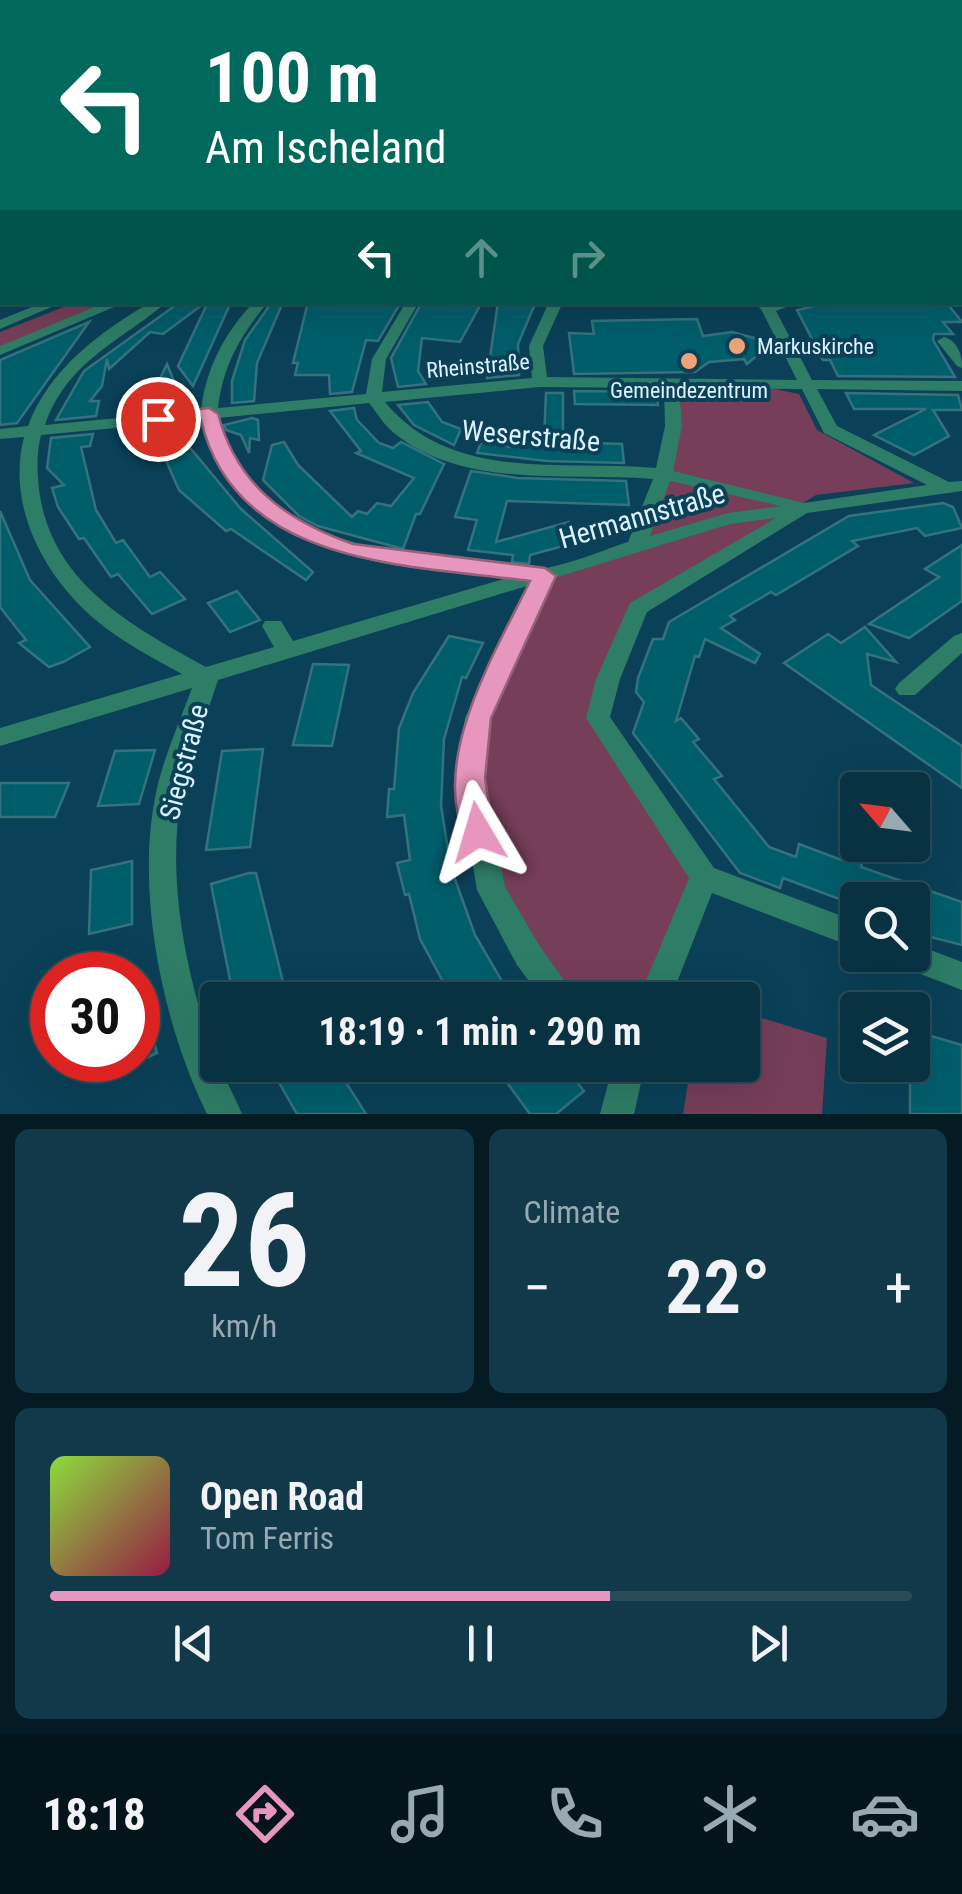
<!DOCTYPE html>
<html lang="en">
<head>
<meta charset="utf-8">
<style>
	:root { --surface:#083142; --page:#113949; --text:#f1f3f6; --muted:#98a9b2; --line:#294c5b; --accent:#e797bd }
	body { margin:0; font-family:"Roboto Condensed",sans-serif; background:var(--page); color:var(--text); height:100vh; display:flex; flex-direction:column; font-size:38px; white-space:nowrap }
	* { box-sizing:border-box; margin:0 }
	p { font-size:32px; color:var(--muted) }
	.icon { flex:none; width:55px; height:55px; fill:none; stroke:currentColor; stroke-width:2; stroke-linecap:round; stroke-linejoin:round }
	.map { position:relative; height:1114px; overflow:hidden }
	.details { display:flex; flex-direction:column; gap:15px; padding:15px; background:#041b24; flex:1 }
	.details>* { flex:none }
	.hud { position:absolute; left:0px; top:0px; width:962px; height:305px; box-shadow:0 10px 40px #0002,0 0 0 2px var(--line); background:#00695c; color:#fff; overflow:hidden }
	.needle { width:65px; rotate:298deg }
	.fabs { position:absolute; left:840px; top:772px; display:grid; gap:20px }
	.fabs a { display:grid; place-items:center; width:90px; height:90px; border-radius:10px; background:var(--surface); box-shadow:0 10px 40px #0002,0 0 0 2px var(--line); font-size:50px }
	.speed { position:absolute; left:30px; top:952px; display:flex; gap:20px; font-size:50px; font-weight:700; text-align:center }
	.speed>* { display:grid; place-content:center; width:130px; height:130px; border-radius:50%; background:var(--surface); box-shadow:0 10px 40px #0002,0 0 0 2px var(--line); line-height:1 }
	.speed .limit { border:15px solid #d22; background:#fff; color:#111 }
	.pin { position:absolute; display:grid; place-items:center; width:85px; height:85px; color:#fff; margin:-42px; border:5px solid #fff; border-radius:50%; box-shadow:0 2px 10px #0007 }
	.me { position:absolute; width:110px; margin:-55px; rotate:353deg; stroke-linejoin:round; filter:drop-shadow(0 0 8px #0008) }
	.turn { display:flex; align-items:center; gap:35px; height:210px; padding:0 40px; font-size:45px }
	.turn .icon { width:130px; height:130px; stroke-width:2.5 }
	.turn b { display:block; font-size:70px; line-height:85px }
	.lanes { display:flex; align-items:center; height:95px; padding:0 40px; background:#0003; justify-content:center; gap:50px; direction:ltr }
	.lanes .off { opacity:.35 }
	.big { font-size:75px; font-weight:700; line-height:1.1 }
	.details .tile { flex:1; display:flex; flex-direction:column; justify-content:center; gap:15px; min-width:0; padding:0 35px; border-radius:15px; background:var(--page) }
	.details .dial { align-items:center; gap:0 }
	.dial b { font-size:130px; line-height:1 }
	.song { display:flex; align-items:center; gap:30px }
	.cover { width:120px; height:120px; border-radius:15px; background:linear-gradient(135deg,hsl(90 70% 55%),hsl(340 70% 35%)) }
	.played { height:10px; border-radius:5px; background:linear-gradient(90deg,var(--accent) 65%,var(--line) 65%) }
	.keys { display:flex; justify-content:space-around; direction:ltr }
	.heat { display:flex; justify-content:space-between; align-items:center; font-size:55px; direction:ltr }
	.details .tiles { flex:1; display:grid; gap:15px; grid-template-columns:1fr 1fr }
	.tile:last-child { grid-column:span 2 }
	.trip { position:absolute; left:200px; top:982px; width:560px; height:100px; border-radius:10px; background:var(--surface); box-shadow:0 10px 40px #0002,0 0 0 2px var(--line); font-weight:700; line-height:100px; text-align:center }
	.tab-bar { display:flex; height:160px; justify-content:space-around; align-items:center; background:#03141a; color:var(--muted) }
	.tab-bar .icon { width:70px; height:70px }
	.tab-bar .on { color:var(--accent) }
	.tab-bar b { font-size:45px; color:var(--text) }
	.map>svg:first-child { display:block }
</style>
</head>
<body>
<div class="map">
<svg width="962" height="1114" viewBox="0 0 962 1114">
	<rect width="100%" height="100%" fill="#0a4158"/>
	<g fill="#763e59">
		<polygon points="74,303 112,303 0,348 0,332"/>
		<polygon points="671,383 744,383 799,394 817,430 914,483 816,495 643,604 599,712 704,877 654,1000 562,1000 491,890 477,718 545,576 637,547 671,453"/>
		<polygon points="743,1012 827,1038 822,1114 683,1114 691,1065 742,1065"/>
	</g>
	<g fill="#005e6b" stroke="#34727d" stroke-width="2.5">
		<polygon points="180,302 206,302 163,334 150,332 109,369 107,359 102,386 90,401 99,401 96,416 56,420 84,371"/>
		<polygon points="208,302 231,302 193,386 178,366"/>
		<polygon points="272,302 283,302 257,363 254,401 232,403 232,381 245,340"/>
		<polygon points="308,302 401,302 378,341 366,340 352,392 330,394 329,375 295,375 298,363 293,363"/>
		<polygon points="422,302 482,302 460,342 422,338 418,371 426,384 398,387 391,358"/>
		<polygon points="498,302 535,304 518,344 519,375 487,378"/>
		<polygon points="831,302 946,302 962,322 943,322 953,334 934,334 933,340 955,377 838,376 830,360 823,360 797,310"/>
		<polygon points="697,319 703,336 732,332 754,338 766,348 747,364 744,359 709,362 695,372 574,374 569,333 594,334 592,321"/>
		<polygon points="89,322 17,423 0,425 0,360"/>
		<polygon points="167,364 178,391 159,410 144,412"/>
		<polygon points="574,391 656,392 658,405 575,404"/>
		<polygon points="546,393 563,393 563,442 622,444 624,463 547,461 477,453 483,437 509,447 510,441 523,438 544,439"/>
		<polygon points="846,393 958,395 962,410 933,410 949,436 914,455 874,435 926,409 854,409"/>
		<polygon points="428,402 442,422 461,429 454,445 414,425 398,405"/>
		<polygon points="354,408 357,420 379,443 393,448 401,442 444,464 420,514 416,514 403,549 318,526 299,516 263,480 272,445 284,442 298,465 352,517 358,511 367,514 377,503 391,506 414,478 356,453 361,451 330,411"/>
		<polygon points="252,418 258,420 259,440 250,438 249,453 241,435 226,430 224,425"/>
		<polygon points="172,426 241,509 313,572 306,580 231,529 226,531 179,490 164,456 160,457 155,428"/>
		<polygon points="93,434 90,446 81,447 96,510 116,543 123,540 150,577 160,572 185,599 152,614 118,574 111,577 84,538 79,539 58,507 52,488 64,485 47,468 51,438"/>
		<polygon points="471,471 518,478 626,481 629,505 507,501 496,542 569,522 585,540 530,555 529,564 512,562 513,555 468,550 477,520 455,517"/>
		<polygon points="943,503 953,507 962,528 925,536 917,528 852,541 858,546 776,595 771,592 730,616 735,620 721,628 760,654 755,663 705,639 699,657 695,656 676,721 681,718 699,739 693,742 722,776 714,779 769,847 796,857 799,844 844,861 846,852 863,858 861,867 962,902 962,945 927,936 928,928 912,922 912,900 858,900 858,906 783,878 780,888 740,873 633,733 644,702 636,692 638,678 653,639 663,639 669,622 849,516"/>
		<polygon points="0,511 30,580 90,647 63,662 49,667 19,643 26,640 0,607"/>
		<polygon points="962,545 962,601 909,638 869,624 939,577 925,569"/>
		<polygon points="237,591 260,620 230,632 208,603"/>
		<polygon points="865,627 896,662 867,654 871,685 962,746 962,788 784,663 828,634 841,643"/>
		<polygon points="449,636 483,643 466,678 462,677 444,739 441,806 451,868 475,935 513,1000 453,1000 420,939 409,894 405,895 397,863 410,860 404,815 387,817 389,789 394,789 399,728 413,693"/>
		<polygon points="313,664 349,665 332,746 293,745"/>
		<polygon points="263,749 250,847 206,850 222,751"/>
		<polygon points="155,750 139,804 98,806 115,751"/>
		<polygon points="0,783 69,783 55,817 0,817"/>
		<polygon points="132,861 132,924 89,934 91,870"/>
		<polygon points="249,873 256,873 284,986 234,1000 211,884"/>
		<polygon points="143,1000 157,1053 138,1062 138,1001"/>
		<polygon points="931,1036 962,1045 962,1114 910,1114 910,1080 922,1083 921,1040 931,1043"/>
		<polygon points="269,1065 335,1065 366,1114 297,1114"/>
		<polygon points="494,1065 563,1065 584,1091 556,1114 530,1114"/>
	</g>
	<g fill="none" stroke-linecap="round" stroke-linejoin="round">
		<g fill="#2e7d66" fill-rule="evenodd">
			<rect x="0" y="123" width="2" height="6"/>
			<polygon points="960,225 962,225 960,233"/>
			<polygon points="960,281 962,282 962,290 960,289"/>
			<polygon points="44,302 63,302 0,329 0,320"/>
			<polygon points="107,302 126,302 0,355 0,346"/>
			<path d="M 151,302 L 167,302 C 121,341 67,361 45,425 L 201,410 C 206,368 225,332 254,302 L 268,302 C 241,335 223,365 218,408 L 366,394 L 372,359 L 406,302 L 419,302 L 386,359 L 382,392 L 532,378 L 529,346 L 549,302 L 563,302 L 543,346 L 547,377 L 797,380 L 762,311 L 755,302 L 799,302 L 776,311 L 812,380 L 962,381 L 962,391 L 817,389 L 837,426 L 949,482 L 962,481 L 962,491 L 807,513 L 647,612 L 620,679 L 610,717 L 714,868 L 858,922 L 858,949 L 712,893 L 670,1000 L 638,1000 L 689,878 L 586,718 L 596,679 L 630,603 L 776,518 L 730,524 L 554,578 L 489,718 L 484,778 L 505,887 L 539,945 L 578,1000 L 543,1000 L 517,965 L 477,890 L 458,778 L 465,718 L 530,585 L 218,680 C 206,719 188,757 181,797 C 167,877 185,969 211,1045 C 219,1069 232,1090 242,1114 L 207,1114 C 163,1025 136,896 155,798 C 162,760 179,724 192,688 L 0,746 L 0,728 L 182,674 C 153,658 122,642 97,621 C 44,577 6,506 24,437 L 0,439 L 0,429 L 28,426 C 49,369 100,332 151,302 ZM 540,387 L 664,388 L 665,426 L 656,468 C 562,460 452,483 385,402 ZM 679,388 L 802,389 L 824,433 L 927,485 L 804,503 L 673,471 L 682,426 ZM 369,403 C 377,413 384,425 394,433 C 464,490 569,472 653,479 L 628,542 C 600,551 569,565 540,569 C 519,571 492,564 471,562 C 380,553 234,532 218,418 ZM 201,420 C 205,444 216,462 231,482 C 293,565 413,568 507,578 L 293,641 L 281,621 L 265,621 L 262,626 L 274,647 L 206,667 C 134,627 55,586 40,496 C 37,476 36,455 41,435 ZM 670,481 L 781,506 L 728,513 L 650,536 Z"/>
			<path d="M 944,337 C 958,341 962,355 962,368 L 957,366 L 937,341 Z"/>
			<polygon points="962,633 962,653 915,695 899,695 895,689 899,683 954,636"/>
			<polygon points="912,943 962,962 962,990 897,965 893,955 912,955"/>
			<polygon points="613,1065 645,1065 634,1114 600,1114"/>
		</g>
		<g fill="#379c80" fill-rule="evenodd">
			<rect x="0" y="154" width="2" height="8"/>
			<rect x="960" y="205" width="2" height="9"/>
		</g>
	</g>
	<linearGradient id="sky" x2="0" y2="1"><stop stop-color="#062430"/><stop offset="0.44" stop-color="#2d5a75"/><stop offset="1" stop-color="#2d5a75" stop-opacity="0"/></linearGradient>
	<rect width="962" height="277" fill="url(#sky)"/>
	<path fill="#e797bd" stroke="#96627b" stroke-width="2.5" d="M 209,408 L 218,414 C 237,485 285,520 353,544 L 545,568 L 556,576 L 491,718 L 485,778 L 493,832 L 488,841 L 478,845 L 467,841 C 427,761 496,652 530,581 C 410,565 235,567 201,420 L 158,424 L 148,419 L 158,413 Z"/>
	<g fill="#efa377" stroke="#0a4158" stroke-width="4">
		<circle cx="737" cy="346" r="10"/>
		<circle cx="689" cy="361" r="10"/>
	</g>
	<g text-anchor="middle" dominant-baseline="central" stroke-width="8" stroke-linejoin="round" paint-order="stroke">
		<g font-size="22" fill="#ddf2fd" stroke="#0a4158" text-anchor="start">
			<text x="757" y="346">Markuskirche</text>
			<text x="689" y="390" text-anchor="middle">Gemeindezentrum</text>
		</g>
		<g font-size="22" fill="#ddf2fd" stroke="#0a4158">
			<text transform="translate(478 366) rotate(-5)">Rheinstraße</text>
		</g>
		<g font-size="28" fill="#ddf2fd" stroke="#0a4158">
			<text transform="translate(531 436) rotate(5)">Weserstraße</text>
			<text transform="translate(642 516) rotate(-16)">Hermannstraße</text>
			<text transform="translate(184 762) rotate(-75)">Siegstraße</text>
		</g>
	</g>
</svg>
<div class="fabs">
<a><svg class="needle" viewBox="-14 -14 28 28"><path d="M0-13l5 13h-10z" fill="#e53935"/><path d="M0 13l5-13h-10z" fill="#98a9b2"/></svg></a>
<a><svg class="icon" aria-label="search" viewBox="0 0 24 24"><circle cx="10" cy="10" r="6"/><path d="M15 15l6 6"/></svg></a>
<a><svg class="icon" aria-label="layers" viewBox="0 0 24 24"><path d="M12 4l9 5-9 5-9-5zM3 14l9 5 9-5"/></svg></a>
</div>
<div class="speed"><div class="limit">30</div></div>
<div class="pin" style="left:158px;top:419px;background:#d93025"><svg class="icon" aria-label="arrive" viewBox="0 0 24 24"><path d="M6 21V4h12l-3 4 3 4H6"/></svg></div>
<svg class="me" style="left:478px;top:832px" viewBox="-20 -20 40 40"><path d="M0-17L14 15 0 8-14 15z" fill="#e797bd" stroke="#fff" stroke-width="4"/></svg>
<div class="trip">18:19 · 1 min · 290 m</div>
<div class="hud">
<div class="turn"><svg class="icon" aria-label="left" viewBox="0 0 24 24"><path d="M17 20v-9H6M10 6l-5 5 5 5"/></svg><div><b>100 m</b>Am Ischeland</div></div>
<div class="lanes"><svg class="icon" aria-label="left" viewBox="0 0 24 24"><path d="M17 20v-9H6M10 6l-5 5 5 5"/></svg><svg class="icon off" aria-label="ahead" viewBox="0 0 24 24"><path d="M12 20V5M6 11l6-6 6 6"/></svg><svg class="icon off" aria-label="right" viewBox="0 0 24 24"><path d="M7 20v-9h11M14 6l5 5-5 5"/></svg></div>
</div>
</div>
<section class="details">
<div class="tiles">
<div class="tile dial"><b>26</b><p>km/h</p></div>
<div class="tile"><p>Climate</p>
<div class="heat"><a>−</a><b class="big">22°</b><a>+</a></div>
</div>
<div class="tile">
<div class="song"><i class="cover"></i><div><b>Open Road</b><p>Tom Ferris</p></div></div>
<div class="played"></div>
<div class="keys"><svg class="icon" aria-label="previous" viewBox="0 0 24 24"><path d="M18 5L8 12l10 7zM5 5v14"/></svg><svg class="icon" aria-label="pause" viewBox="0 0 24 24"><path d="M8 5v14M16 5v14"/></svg><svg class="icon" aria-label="next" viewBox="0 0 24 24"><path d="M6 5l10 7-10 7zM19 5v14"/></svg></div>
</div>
</div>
</section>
<nav class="tab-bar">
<b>18:18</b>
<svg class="icon on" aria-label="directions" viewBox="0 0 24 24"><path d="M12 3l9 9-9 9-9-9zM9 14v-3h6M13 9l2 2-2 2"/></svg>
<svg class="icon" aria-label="music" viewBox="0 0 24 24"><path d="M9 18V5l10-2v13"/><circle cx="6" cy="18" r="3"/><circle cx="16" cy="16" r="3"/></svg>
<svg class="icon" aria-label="phone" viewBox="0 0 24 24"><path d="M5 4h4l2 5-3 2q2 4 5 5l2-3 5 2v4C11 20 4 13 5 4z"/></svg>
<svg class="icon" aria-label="climate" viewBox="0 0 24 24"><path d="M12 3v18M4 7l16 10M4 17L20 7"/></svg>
<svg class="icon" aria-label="car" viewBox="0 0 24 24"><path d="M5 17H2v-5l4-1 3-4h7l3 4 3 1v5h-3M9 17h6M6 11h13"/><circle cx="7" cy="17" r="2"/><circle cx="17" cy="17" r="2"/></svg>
</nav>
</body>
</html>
